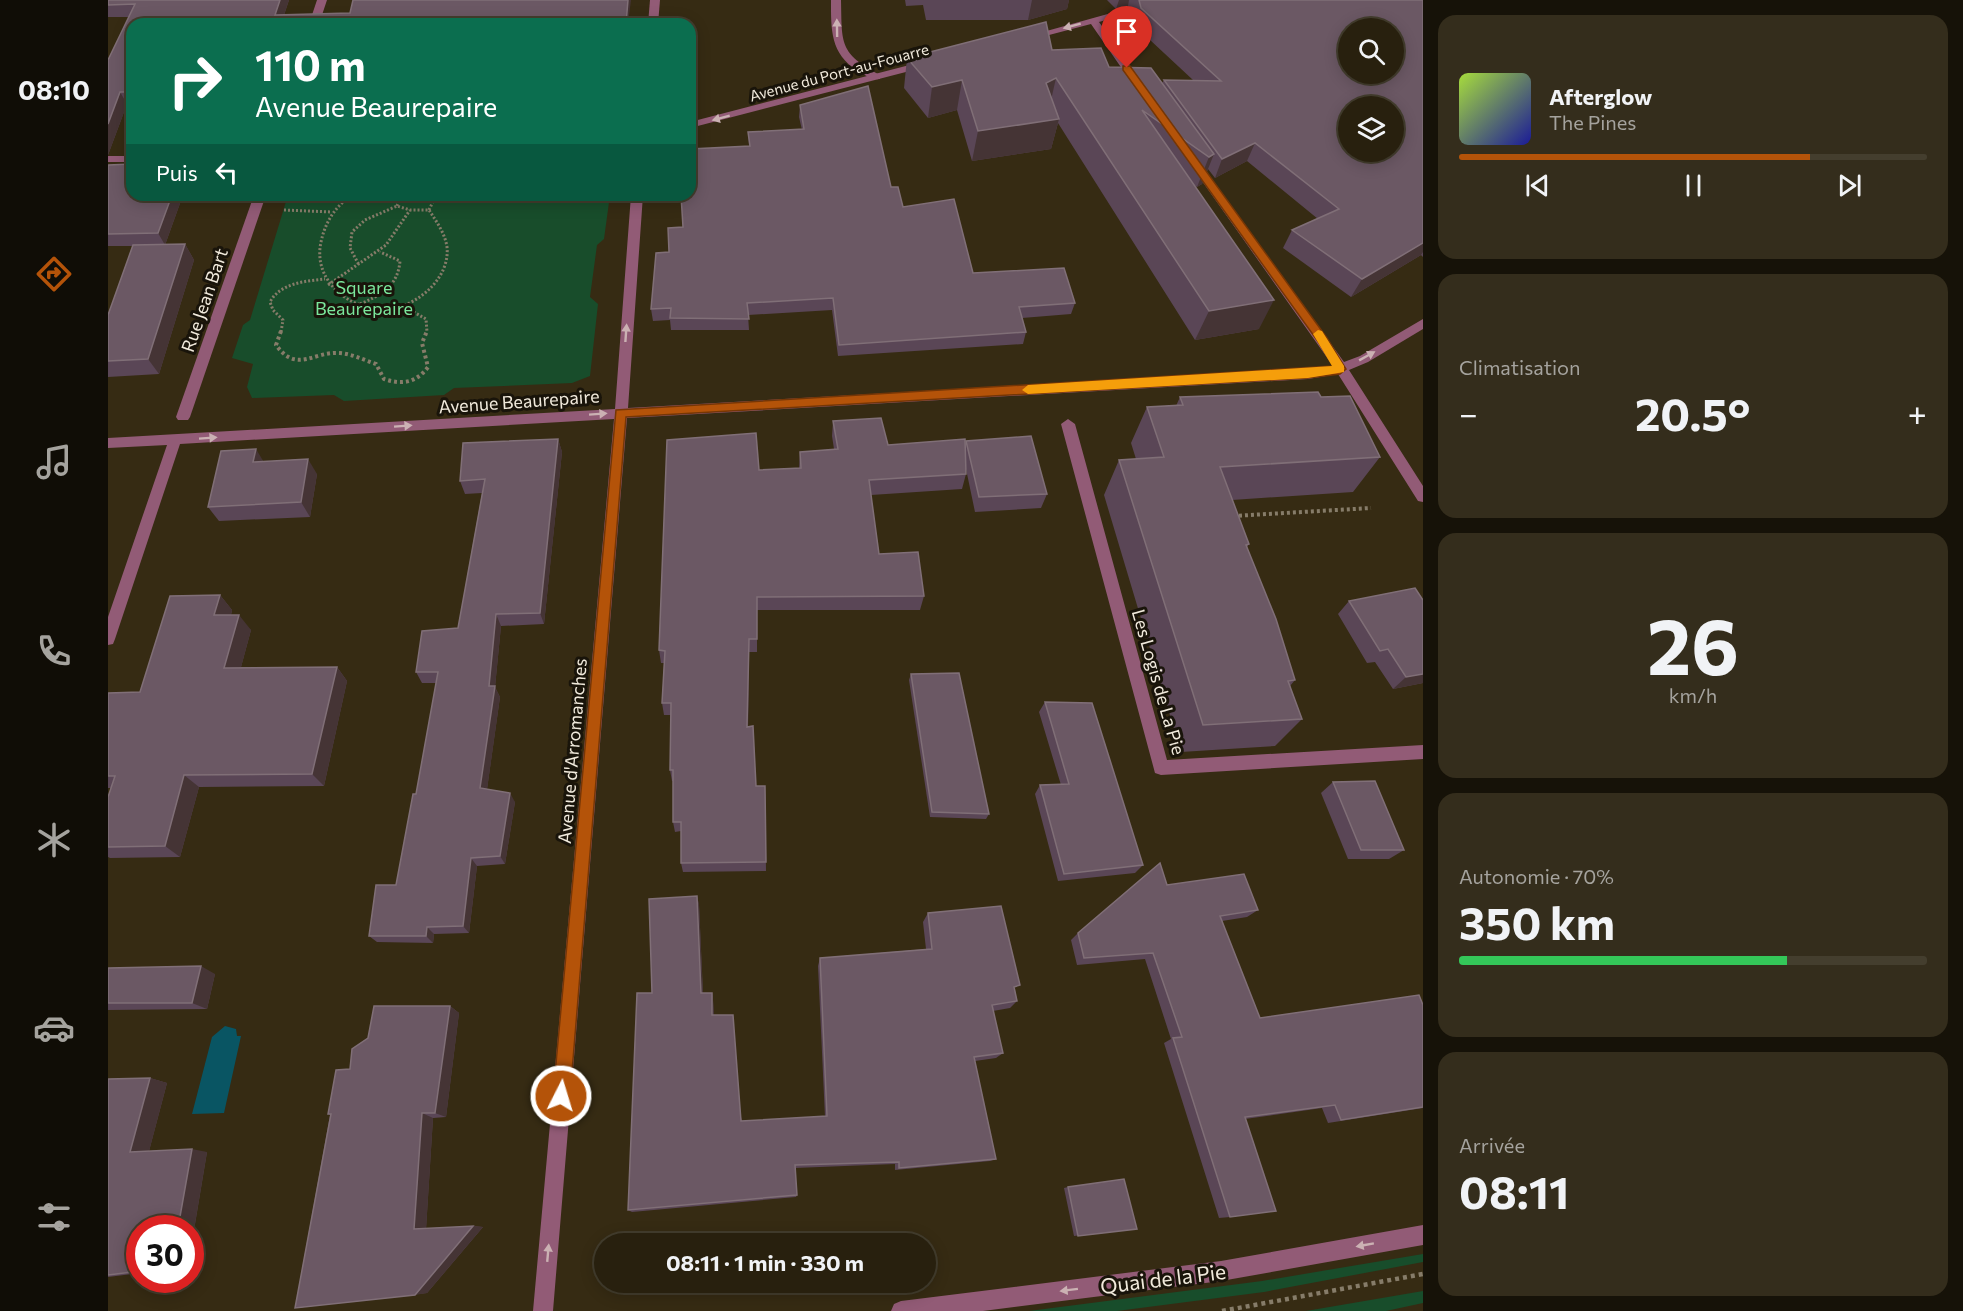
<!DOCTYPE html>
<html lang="fr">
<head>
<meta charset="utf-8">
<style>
	:root { --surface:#28200e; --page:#342d1c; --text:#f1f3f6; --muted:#a5a39e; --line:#443e2e; --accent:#b45309 }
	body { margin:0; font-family:Commissioner,sans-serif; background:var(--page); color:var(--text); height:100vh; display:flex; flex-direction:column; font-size:22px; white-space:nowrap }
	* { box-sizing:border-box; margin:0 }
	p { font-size:20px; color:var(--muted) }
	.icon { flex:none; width:33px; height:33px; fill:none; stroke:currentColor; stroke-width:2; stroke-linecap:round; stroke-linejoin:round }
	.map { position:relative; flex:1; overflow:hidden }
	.details { display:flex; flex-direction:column; gap:15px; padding:15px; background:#161208; width:540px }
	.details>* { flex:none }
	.banner { position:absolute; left:18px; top:18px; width:570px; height:183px; border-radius:18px; box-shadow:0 3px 15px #0003,0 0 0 2px var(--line); background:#0b6e4f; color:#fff; overflow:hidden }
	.fabs { position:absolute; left:1230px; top:18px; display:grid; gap:12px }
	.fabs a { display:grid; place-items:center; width:66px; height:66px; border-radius:50%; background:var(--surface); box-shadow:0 3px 15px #0003,0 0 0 2px var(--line); font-size:30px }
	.speed { position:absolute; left:18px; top:1215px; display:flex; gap:12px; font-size:30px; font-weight:700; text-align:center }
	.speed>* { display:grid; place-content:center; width:78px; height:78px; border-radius:50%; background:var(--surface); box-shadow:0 3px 15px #0003,0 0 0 2px var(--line); line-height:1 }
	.speed .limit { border:9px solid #d22; background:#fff; color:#111 }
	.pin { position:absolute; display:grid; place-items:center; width:51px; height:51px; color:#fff; margin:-62px -26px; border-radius:50% 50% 50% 0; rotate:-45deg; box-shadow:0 0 6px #0007 }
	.pin .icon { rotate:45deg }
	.me { position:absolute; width:66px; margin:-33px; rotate:5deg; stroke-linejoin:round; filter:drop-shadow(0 0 4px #0008) }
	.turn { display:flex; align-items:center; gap:21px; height:126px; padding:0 30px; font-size:27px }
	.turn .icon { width:78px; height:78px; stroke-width:2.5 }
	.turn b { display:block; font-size:42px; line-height:51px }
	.then { display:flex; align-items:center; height:57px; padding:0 30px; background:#0003; gap:12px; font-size:22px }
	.big { font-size:45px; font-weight:700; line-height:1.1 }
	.details .widget { flex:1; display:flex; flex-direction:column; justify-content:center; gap:9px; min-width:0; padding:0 21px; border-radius:18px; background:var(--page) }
	.details .dial { align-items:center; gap:0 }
	.dial b { font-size:78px; line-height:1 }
	.song { display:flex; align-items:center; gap:18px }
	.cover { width:72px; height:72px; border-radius:9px; background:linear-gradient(135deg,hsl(80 70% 55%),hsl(240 70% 35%)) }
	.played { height:6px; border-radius:3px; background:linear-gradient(90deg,var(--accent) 75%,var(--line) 75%) }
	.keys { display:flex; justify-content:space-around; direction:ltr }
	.heat { display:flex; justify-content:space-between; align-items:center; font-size:33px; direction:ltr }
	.charge { height:9px; border-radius:4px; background:linear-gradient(90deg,#34c759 70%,var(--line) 0) }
	.trip { position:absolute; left:486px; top:1233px; width:342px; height:60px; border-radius:30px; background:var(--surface); box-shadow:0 3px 15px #0003,0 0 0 2px var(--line); font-weight:700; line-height:60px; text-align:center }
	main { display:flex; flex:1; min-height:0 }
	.dock { display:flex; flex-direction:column; width:108px; justify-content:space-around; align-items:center; background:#100d06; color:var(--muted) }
	.dock .icon { width:42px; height:42px }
	.dock .selected { color:var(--accent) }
	.dock b { font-size:27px; color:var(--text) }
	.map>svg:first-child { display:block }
</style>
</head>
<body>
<main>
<nav class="dock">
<b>08:10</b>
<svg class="icon selected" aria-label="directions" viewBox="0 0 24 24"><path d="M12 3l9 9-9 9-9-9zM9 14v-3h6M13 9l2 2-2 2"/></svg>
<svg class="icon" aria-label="music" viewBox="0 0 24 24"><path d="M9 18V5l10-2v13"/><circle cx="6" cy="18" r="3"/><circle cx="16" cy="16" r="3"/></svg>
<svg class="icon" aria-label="phone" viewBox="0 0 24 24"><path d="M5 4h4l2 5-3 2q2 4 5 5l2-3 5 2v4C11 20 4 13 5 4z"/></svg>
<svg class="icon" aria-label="climate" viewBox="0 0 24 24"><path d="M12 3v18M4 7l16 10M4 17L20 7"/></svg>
<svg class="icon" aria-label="car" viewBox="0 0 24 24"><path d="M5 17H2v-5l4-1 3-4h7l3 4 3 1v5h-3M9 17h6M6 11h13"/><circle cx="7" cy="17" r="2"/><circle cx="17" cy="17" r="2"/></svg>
<svg class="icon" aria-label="filters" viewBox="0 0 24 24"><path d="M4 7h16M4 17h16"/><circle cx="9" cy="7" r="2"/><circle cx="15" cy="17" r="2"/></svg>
</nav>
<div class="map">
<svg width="1315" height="1311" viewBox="0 0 1315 1311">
	<rect width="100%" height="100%" fill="#362b13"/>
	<g fill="#184d2b">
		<polygon points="180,195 502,195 496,239 489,245 482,297 490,304 482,376 464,383 346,388 336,395 236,401 226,395 144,398 139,387 145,364 124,358 135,325 142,320"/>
		<polygon points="1315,1254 1315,1262 1156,1292 1009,1311 921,1311 1154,1281"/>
		<polygon points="1315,1291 1315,1303 1278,1311 1198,1311"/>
	</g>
	<polygon fill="#095563" points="117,1026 128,1029 129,1036 133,1036 116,1113 84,1114 104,1037"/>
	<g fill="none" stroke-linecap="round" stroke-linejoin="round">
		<g stroke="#867c69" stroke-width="3" stroke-dasharray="2 2" stroke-linecap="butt">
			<path d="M 244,195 C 225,208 215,226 212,248 C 208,287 250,315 287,308 C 314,302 342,276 339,247 C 337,233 328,221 321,210 L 302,210 L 289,206 L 257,220 L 244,232 L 242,248 L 251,265"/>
			<polyline points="289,206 293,195"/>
			<polyline points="176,210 224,212"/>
			<polyline points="321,210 328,195"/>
			<polyline points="220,285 278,245 302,210"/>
			<path d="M 252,304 C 273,295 290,286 292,261 L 272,252"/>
			<polyline points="295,306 318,319 319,332"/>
			<path d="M 173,332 L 175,320 L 165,310 L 162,302 C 172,283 198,281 217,279"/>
		</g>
		<g stroke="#867c69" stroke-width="4" stroke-dasharray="3 3" stroke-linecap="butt">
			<path d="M 173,331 L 168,345 C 189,374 205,351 232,353 C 244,354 256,360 268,364 L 276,379 C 294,385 308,383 320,367 L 314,343 L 319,331"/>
			<polyline points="1125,516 1263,508"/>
		</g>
		<polyline stroke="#867c69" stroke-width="4.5" stroke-dasharray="4 4" stroke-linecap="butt" points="1114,1311 1315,1274"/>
		<g fill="#925b76" fill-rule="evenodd">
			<path d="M 723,0 L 733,0 C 734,44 731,53 772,75 L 772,79 C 764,80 757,75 750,71 C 722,54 723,29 723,0 Z"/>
			<polygon points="960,419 967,424 1059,760 1315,745 1315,759 1053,775 1047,773 953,424"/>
		</g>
		<g fill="#925b76" fill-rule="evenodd">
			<polygon points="209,0 219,0 211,24 201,24"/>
			<polygon points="542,0 552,0 550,24 540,24"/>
			<polygon points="1050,0 1066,0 991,22 1035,84 1034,86 1026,86 983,24 922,40 917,37"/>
			<polygon points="817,61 822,64 821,66 582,128 582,122"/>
			<rect x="0" y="156" width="24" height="6"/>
			<polygon points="1086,159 1090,160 1236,362 1252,356 1315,319 1315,329 1260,362 1241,370 1315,486 1315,502 1310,501 1230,374 1200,379 519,418 445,1311 425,1311 506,419 72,444 7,639 5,644 0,645 0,617 59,445 0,448 0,438 507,409 523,195 535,195 520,408 1200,369 1225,366 1082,164 1082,160"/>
			<polygon points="146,195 158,195 82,417 80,420 70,420 68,417"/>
		</g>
		<polygon fill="#925b76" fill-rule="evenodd" points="1315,1225 1315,1245 1113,1281 875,1311 783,1311 786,1304 793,1301 1113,1261"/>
	</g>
	<g fill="#5a4656">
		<polygon points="0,0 181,0 176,15 24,24 24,104 19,104 0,155 0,60 21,17 0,17"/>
		<polygon points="797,0 961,0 959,9 920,20 818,20 815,5 798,6"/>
		<polygon points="999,0 1315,0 1315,257 1313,255 1243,297 1175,248 1184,230 1210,219 1139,161 1107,178 1100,169 1094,184 1089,187 1086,185 1151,329 1087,340 950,123 943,149 864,161 849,110 820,118 796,88 799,58 944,50 1054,83 1056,80 1085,80 1027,26 1026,19 1017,16 1020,6 1008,9"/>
		<polygon points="692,105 783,187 795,207 865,273 967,303 963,314 914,318 918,332 915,344 730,356 724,310 640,315 641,330 563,330 562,320 545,321 543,309 561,252 575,227 641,146 640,132 694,130 691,117"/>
		<polygon points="0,165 75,195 57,245 77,244 86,260 51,374 0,377 0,315 25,246 0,246"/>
		<polygon points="1072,397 1213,397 1272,457 1245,492 1124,500 1141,544 1139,547 1187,680 1182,686 1194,719 1167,746 1073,752 996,495 1011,460 1028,459 1023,443 1039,407 1068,406"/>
		<polygon points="725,421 780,445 857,443 858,441 939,494 933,508 867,512 858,469 858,474 854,489 763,495 771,554 816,596 812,610 649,610 649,652 641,652 640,727 648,786 657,786 658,871 575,872 573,863 573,831 567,832 565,822 565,781 564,781 562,770 563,715 556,715 554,703 556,663 553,663 551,650 651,470 691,468 692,452 726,449 724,436"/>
		<polygon points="450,439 454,452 436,624 393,626 387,687 392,697 379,789 407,802 397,864 369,866 361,933 326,934 325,943 269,942 261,936 288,885 308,794 328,683 314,683 308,672 350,628 374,493 357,494 352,481"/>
		<polygon points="156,461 209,474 202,517 111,521 100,507"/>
		<polygon points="112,595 124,610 123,615 143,630 133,667 229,667 239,681 216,786 91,787 72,857 2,858 0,857 0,797 3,788 0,788 0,693 32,692"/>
		<polygon points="1315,600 1315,683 1285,689 1267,662 1259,663 1230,614 1241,601"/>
		<polygon points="803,674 881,814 878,819 822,817 801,680"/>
		<polygon points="937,702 1035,865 1027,873 950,881 927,794 932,785 953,785 931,712"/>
		<polygon points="1225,782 1296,850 1281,859 1240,859 1213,793"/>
		<polygon points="589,896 591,905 595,993 604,993 605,1000 606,1015 634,1121 717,1117 710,966 712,958 818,949 815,922 820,913 907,990 909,1001 902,1008 885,1011 895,1053 888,1058 867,1061 888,1159 882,1161 787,1170 787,1164 687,1168 689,1195 688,1197 524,1212 520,1210 544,993"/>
		<polygon points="1150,910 1139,917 1114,921 1152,1018 1315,1005 1315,1108 1220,1123 1214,1108 1137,1119 1122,1217 1111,1218 1056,1043 1063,1039 1037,959 969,965 963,940 970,933"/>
		<polygon points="0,968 107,974 99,1009 0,1010"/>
		<polygon points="342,1006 351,1013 338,1117 325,1118 318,1229 365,1226 375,1227 319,1293 187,1308 222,1115 220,1114 242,1069 260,1038"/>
		<polygon points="42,1078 59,1083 41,1151 99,1152 82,1254 82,1228 32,1228 32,1273 0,1277 0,1079"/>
		<polygon points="960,1187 1029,1229 966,1236 956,1188"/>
	</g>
	<g fill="#453435">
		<polygon points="172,0 181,0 173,24 167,15"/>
		<polygon points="520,0 523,0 520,24 518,24"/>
		<polygon points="924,0 961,0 959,9 920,20"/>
		<polygon points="1011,0 1021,0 1020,6 1008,9"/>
		<polygon points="948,78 941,109 938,83"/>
		<polygon points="854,80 849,110 820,118 824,87"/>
		<polygon points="12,92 19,104 0,155 0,124"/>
		<polygon points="951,119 943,149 864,161 870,131"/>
		<polygon points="1147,143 1139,161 1107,178 1114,159"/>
		<polygon points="1106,154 1094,184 1089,187 1101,157"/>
		<polygon points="64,195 75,195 57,245 50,233"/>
		<polygon points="1315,243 1315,252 1313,255 1243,297 1254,279"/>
		<polygon points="77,244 86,260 51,374 40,359"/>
		<polygon points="1166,300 1151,329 1087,340 1101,311"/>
		<polygon points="450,439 454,452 436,624 432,613"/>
		<polygon points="148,449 157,464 145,462"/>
		<polygon points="200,459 209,474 202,517 193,502"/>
		<polygon points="112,595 124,610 119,630 106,615"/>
		<polygon points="388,614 393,626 387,687 392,697 378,797 372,788"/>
		<polygon points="131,615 143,630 129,682 116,668"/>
		<polygon points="641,639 641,652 640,738 639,727"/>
		<polygon points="229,667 239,681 216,786 204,774"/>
		<polygon points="1315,674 1315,683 1285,689 1298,677"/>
		<polygon points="76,775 91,787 72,857 57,846"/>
		<polygon points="402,793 407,802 397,864 392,856"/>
		<polygon points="363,858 369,866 361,933 355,926"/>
		<polygon points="589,896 591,905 595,1000 593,993"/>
		<polygon points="319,927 326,934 325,943 318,936"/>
		<polygon points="93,966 107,974 99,1009 84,1003"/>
		<polygon points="604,993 605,1000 606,1022 604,1015"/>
		<polygon points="342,1006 351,1013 338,1117 327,1113"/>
		<polygon points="42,1078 59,1083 40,1155 22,1152"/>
		<polygon points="314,1113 325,1118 318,1230 306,1229"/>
		<polygon points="84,1149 99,1152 82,1254 82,1228 70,1228"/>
		<polygon points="365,1226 375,1227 319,1293 307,1295"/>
	</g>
	<g fill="#6b5864" stroke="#806f77" stroke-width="1.5" fill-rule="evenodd">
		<polygon points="0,0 172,0 167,15 242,13 245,0 520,0 518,24 24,24 24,92 12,92 0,124 0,60 27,4 0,5"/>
		<path d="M 1031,0 L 1315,0 L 1315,243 L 1254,279 L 1184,230 L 1231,209 L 1147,143 L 1114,159 L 1056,80 L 1113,81 L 1033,8 ZM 1240,28 L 1286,28 L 1286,74 L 1240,74 ZM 1240,106 L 1286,106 L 1286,152 L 1240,152 Z"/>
		<polygon points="938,22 944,50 993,48 1001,67 1043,68 1106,154 1101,157 1034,110 1166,300 1101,311 948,78 938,83 951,119 870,131 854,80 824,87 799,58"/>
		<polygon points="760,86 783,187 790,187 795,207 846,199 865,273 956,268 967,303 911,307 918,332 731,345 725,298 639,303 641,319 562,318 563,308 543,309 548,253 561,252 560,228 575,227 573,195 582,195 582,185 583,185 582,149 642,146 640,132 696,129 692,105"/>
		<polygon points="24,164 24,195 64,195 50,233 0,234 0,165"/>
		<polygon points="77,244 40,359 0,361 0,315 25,245"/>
		<polygon points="1210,392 1213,397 1242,396 1272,457 1112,467 1141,544 1138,545 1168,619 1187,680 1180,681 1194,719 1095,725 1011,460 1056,457 1039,407 1075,405 1072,397"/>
		<polygon points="773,418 780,445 857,439 858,474 761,480 771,554 810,552 816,596 649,597 649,639 641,639 639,727 645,726 648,786 657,786 658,862 573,863 573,822 565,822 565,770 562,770 563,703 554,703 557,651 551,650 559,440 648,433 651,470 693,468 692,452 730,449 725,421"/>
		<polygon points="923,436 939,494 871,497 858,441"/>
		<polygon points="450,439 432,613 388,614 381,686 387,686 372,788 402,793 392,856 363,858 355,926 319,927 318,936 261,936 268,885 288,885 305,794 308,794 330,672 308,672 314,631 350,628 377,479 352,481 355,443"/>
		<polygon points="148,449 145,462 200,459 193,502 100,507 113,451"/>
		<polygon points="1307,588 1315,600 1315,674 1298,677 1280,649 1272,651 1241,601"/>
		<polygon points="112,595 106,615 131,615 116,668 229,667 204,774 76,775 57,846 0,847 0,797 7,776 0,776 0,693 32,692 62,596"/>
		<polygon points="851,673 881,814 824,812 803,674"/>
		<polygon points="937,702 984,703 1035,865 956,874 932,785 961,784"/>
		<polygon points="1267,781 1296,850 1253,850 1225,782"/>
		<polygon points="1052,863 1059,885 1136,874 1150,910 1112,916 1152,1018 1311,995 1315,1005 1315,1107 1233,1120 1227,1105 1137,1117 1168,1211 1122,1217 1065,1038 1074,1037 1045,953 976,958 970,933"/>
		<polygon points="589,896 593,993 604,993 604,1015 625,1015 633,1121 719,1116 712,958 824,949 820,913 893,906 912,985 906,987 909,1001 884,1005 895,1053 866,1057 888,1159 791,1168 791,1162 687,1165 689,1195 520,1210 529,993 544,993 541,899"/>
		<polygon points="93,966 84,1003 0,1003 0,968"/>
		<polygon points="266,1006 342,1006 327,1113 314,1113 306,1229 365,1226 307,1295 187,1308 223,1114 220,1114 228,1070 242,1069 244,1049 260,1038"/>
		<polygon points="42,1078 22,1152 84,1149 70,1228 32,1228 32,1271 0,1275 0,1079"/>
		<polygon points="1016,1179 1029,1229 970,1236 960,1187"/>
	</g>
	<defs><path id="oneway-solid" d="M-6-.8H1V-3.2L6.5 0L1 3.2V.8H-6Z" transform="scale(1.5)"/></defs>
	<g fill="#cbb1b3">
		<use href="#oneway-solid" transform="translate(964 26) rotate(165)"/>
		<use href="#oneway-solid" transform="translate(729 28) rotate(-91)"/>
		<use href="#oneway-solid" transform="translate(613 118) rotate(165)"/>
		<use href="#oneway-solid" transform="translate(518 333) rotate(-86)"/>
		<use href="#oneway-solid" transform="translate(1259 356) rotate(-29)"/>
		<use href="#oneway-solid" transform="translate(490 414) rotate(-4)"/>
		<use href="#oneway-solid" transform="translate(295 426) rotate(-4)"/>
		<use href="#oneway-solid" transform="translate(100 438) rotate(-4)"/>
		<use href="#oneway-solid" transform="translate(1257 1245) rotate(170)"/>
		<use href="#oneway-solid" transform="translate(440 1253) rotate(-85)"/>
		<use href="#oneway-solid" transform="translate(961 1290) rotate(173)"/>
	</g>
	<polygon fill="#b45309" stroke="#753606" stroke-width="1.5" points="1015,66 1022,66 1219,338 1238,369 1232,374 1200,378 518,417 462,1096 459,1102 453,1105 447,1102 445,1096 508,410 1225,366 1211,343 1015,70"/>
	<polygon fill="#f59e0b" points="1210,330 1214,331 1236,366 1236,372 1200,378 920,394 914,390 920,385 1224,366 1205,334"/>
	<g text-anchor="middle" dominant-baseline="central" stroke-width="6" stroke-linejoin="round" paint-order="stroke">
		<g font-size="15" fill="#f1eadc" stroke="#19140a">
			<text transform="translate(731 72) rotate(-15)">Avenue du Port-au-Fouarre</text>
		</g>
		<g font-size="18" fill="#7be79c" stroke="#19140a">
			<text x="256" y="287">Square<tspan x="256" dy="21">Beaurepaire</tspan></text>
		</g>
		<g font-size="18" fill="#f1eadc" stroke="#19140a">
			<text transform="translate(96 300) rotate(-71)">Rue Jean Bart</text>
			<text transform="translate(411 401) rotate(-4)">Avenue Beaurepaire</text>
			<text transform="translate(1051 682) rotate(74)">Les Logis de La Pie</text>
			<text transform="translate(464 751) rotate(-85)">Avenue d'Arromanches</text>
		</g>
		<g font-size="21" fill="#f1eadc" stroke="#19140a">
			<text transform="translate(1055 1278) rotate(-7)">Quai de la Pie</text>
		</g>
	</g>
</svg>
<div class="fabs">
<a><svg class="icon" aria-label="search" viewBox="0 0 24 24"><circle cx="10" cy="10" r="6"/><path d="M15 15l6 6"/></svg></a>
<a><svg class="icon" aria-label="layers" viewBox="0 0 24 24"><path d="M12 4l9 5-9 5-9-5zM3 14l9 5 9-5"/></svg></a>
</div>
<div class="speed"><div class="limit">30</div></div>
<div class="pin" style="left:1019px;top:68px;background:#d93025"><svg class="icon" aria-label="arrive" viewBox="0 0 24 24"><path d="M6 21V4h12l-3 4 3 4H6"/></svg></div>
<svg class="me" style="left:453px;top:1096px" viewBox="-20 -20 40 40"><circle r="17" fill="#b45309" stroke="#fff" stroke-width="3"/><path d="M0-11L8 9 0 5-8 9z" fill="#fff"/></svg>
<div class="trip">08:11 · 1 min · 330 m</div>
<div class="banner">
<div class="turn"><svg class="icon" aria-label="right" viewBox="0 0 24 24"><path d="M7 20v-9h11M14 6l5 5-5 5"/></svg><div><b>110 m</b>Avenue Beaurepaire</div></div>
<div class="then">Puis<svg class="icon" aria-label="left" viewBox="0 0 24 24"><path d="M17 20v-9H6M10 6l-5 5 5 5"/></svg></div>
</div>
</div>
<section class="details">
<div class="widget">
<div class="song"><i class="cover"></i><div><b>Afterglow</b><p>The Pines</p></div></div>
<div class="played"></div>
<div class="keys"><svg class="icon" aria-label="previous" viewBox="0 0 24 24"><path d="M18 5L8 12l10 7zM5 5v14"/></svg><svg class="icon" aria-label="pause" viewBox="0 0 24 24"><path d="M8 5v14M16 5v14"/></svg><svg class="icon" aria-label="next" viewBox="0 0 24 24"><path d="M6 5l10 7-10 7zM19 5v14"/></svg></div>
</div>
<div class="widget"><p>Climatisation</p>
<div class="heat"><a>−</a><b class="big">20.5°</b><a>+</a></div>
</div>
<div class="widget dial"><b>26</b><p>km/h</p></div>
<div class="widget"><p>Autonomie · 70%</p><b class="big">350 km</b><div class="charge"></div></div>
<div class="widget"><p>Arrivée</p><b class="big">08:11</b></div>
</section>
</main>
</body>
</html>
